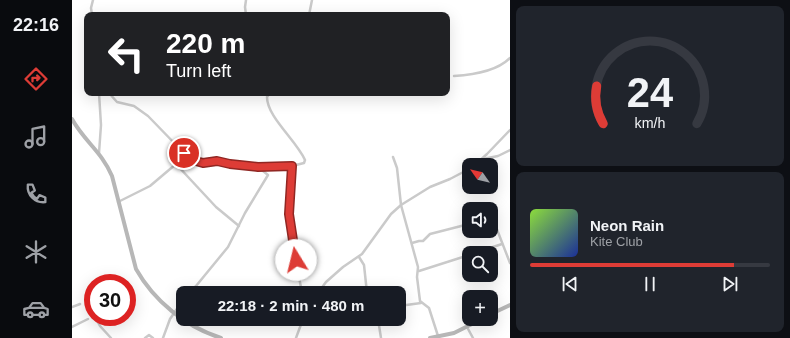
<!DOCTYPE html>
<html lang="en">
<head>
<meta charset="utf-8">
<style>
	:root { --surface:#171b24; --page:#20242c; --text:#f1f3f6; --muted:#9ea1a6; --line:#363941; --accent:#dd3c36 }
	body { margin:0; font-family:Helvetica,sans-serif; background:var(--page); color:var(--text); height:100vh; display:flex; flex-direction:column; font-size:15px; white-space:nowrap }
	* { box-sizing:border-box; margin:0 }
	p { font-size:13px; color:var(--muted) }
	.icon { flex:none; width:22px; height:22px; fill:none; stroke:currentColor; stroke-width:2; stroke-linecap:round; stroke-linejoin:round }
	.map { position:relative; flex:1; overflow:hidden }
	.side { display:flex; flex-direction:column; gap:6px; padding:6px; background:#0d0f14; width:280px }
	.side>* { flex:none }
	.banner { position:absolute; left:12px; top:12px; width:366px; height:84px; border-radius:8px; box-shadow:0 4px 16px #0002; background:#202124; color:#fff; overflow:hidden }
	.needle { width:26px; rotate:304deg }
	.tools { position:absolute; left:390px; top:158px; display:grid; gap:8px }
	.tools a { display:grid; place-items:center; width:36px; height:36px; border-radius:8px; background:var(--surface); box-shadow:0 4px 16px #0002; font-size:20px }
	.speed { position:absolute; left:12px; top:274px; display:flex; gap:8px; font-size:20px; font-weight:700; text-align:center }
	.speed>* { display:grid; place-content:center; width:52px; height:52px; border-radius:50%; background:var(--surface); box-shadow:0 4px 16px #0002; line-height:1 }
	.speed .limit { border:6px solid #d22; background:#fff; color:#111 }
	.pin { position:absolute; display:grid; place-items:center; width:34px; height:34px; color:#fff; margin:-17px; border:2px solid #fff; border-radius:50%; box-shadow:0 1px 4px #0007 }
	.me { position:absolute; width:44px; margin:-22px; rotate:351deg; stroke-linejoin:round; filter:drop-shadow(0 0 3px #0008) }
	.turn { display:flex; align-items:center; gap:14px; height:84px; padding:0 16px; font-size:18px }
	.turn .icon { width:52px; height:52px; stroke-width:2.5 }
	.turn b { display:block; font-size:28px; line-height:34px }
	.side .tile { flex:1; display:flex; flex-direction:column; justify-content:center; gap:6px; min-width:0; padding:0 14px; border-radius:8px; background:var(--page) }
	.side .dial { align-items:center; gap:0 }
	.dial svg { height:104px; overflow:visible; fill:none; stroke:var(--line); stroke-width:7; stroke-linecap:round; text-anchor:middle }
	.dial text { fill:var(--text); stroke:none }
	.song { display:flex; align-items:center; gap:12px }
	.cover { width:48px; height:48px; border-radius:6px; background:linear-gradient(135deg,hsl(90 70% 55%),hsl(230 70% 35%)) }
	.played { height:4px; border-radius:2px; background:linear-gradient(90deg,var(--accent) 85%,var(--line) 85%) }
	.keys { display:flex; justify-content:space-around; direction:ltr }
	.trip { position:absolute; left:104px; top:286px; width:230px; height:40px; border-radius:8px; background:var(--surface); box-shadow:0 4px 16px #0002; font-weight:700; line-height:40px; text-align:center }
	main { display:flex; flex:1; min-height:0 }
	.menu { display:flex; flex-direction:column; width:72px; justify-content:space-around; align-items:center; background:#090b0e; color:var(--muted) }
	.menu .icon { width:28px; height:28px }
	.menu .selected { color:var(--accent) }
	.menu b { font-size:18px; color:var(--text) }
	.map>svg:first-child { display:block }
</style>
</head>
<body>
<main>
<nav class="menu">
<b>22:16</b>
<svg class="icon selected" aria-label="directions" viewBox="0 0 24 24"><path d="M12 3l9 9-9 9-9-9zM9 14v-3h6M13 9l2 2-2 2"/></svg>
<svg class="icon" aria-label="music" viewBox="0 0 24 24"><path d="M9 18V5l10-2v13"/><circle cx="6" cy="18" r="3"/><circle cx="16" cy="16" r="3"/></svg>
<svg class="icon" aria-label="phone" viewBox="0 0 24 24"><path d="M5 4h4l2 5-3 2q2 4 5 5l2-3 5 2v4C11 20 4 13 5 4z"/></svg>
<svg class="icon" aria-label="climate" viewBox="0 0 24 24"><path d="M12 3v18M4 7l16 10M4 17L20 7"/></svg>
<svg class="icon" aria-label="car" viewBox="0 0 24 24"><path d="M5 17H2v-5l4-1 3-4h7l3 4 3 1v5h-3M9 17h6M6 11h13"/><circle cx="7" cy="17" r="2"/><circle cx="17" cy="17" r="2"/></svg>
</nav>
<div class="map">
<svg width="438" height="338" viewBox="0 0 438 338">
	<rect width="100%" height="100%" fill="#fff"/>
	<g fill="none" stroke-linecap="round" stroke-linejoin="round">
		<g stroke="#cacaca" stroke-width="2.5">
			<polyline points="174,0 173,7 174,15"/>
			<polyline points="20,15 19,8 21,0"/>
			<polyline points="237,15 240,0"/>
			<path d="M 382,76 C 400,75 424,72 438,58"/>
			<polyline points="37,93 45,102 62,106 76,116 108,149 124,161 131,163 145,161 158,164 186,167 196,175 173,213 156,247 124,286 117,293"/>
			<path d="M 198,93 L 195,97 C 195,117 224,140 233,160 L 232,163 L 220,166 L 217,214 L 222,250 L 230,293"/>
			<polyline points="27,153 29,125 27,93"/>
			<polyline points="321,157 325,168 329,205 346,267 345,277 348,301 357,308 366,336"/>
			<polyline points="411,159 426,156 438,150"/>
			<polyline points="403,165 415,154 438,130"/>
			<polyline points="186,167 220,166"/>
			<polyline points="46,202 78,186 104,164 144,207 167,226"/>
			<polyline points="419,214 438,263"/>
			<polyline points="340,243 347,241 351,241 358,234 397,224"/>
			<polyline points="403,253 430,244"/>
			<polyline points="287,257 292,265 295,293"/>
			<polyline points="347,271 397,255"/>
			<polyline points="246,293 254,282 271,267 290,254 319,214 329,205 358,187 378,179 397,169"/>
			<polyline points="327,306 349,303"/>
			<polyline points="0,307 8,304"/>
			<polyline points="20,310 21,311"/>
			<polyline points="23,317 28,326 39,338"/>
			<polyline points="306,319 309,338"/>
			<polyline points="0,327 16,319"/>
			<polyline points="395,327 401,338"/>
			<polyline points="73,338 77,335 81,338"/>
			<polyline points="91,338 98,319 111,300"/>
			<polyline points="224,338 231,319"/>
		</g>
		<g stroke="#b7b7b7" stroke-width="4">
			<path d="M 0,119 C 12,141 30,152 40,176 L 64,269 C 82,301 114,327 149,338"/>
			<polyline points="419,314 438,305"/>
			<polyline points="358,338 382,333 410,319"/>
		</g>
	</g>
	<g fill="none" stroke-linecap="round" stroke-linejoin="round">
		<defs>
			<polyline id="route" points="112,153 124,161 131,163 145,161 158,164 186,167 220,166 217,214 224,260"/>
		</defs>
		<use href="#route" stroke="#902723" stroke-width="10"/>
		<use href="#route" stroke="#dd3c36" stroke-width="7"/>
	</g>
</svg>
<div class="tools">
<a><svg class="needle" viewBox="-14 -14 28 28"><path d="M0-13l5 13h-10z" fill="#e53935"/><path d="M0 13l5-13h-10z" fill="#9ea1a6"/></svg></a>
<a><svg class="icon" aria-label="sound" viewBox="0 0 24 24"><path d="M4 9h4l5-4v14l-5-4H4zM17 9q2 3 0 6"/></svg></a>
<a><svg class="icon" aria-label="search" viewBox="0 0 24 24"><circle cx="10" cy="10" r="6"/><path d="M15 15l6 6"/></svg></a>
<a>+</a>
</div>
<div class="speed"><div class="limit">30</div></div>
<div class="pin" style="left:112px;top:153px;background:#d93025"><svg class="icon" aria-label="arrive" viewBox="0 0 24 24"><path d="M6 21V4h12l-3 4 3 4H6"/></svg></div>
<svg class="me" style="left:224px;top:260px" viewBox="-20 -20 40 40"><circle r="19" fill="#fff"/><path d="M0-13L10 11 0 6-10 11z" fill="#dd3c36"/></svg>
<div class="trip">22:18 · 2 min · 480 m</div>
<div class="banner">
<div class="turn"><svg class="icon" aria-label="left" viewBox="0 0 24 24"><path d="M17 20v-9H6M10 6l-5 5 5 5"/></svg><div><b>220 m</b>Turn left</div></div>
</div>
</div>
<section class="side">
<div class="tile dial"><svg viewBox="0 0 100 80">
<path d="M14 69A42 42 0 1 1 86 69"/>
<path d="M14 69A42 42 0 0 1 9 40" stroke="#dd3c36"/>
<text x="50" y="56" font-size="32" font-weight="700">24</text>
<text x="50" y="72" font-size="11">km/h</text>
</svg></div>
<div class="tile">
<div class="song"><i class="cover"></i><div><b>Neon Rain</b><p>Kite Club</p></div></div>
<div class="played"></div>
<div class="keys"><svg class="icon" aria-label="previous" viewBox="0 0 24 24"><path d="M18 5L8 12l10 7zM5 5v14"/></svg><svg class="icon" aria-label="pause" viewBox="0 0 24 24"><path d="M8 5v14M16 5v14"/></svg><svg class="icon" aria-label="next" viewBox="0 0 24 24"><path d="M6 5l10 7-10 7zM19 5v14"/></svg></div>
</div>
</section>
</main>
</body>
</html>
